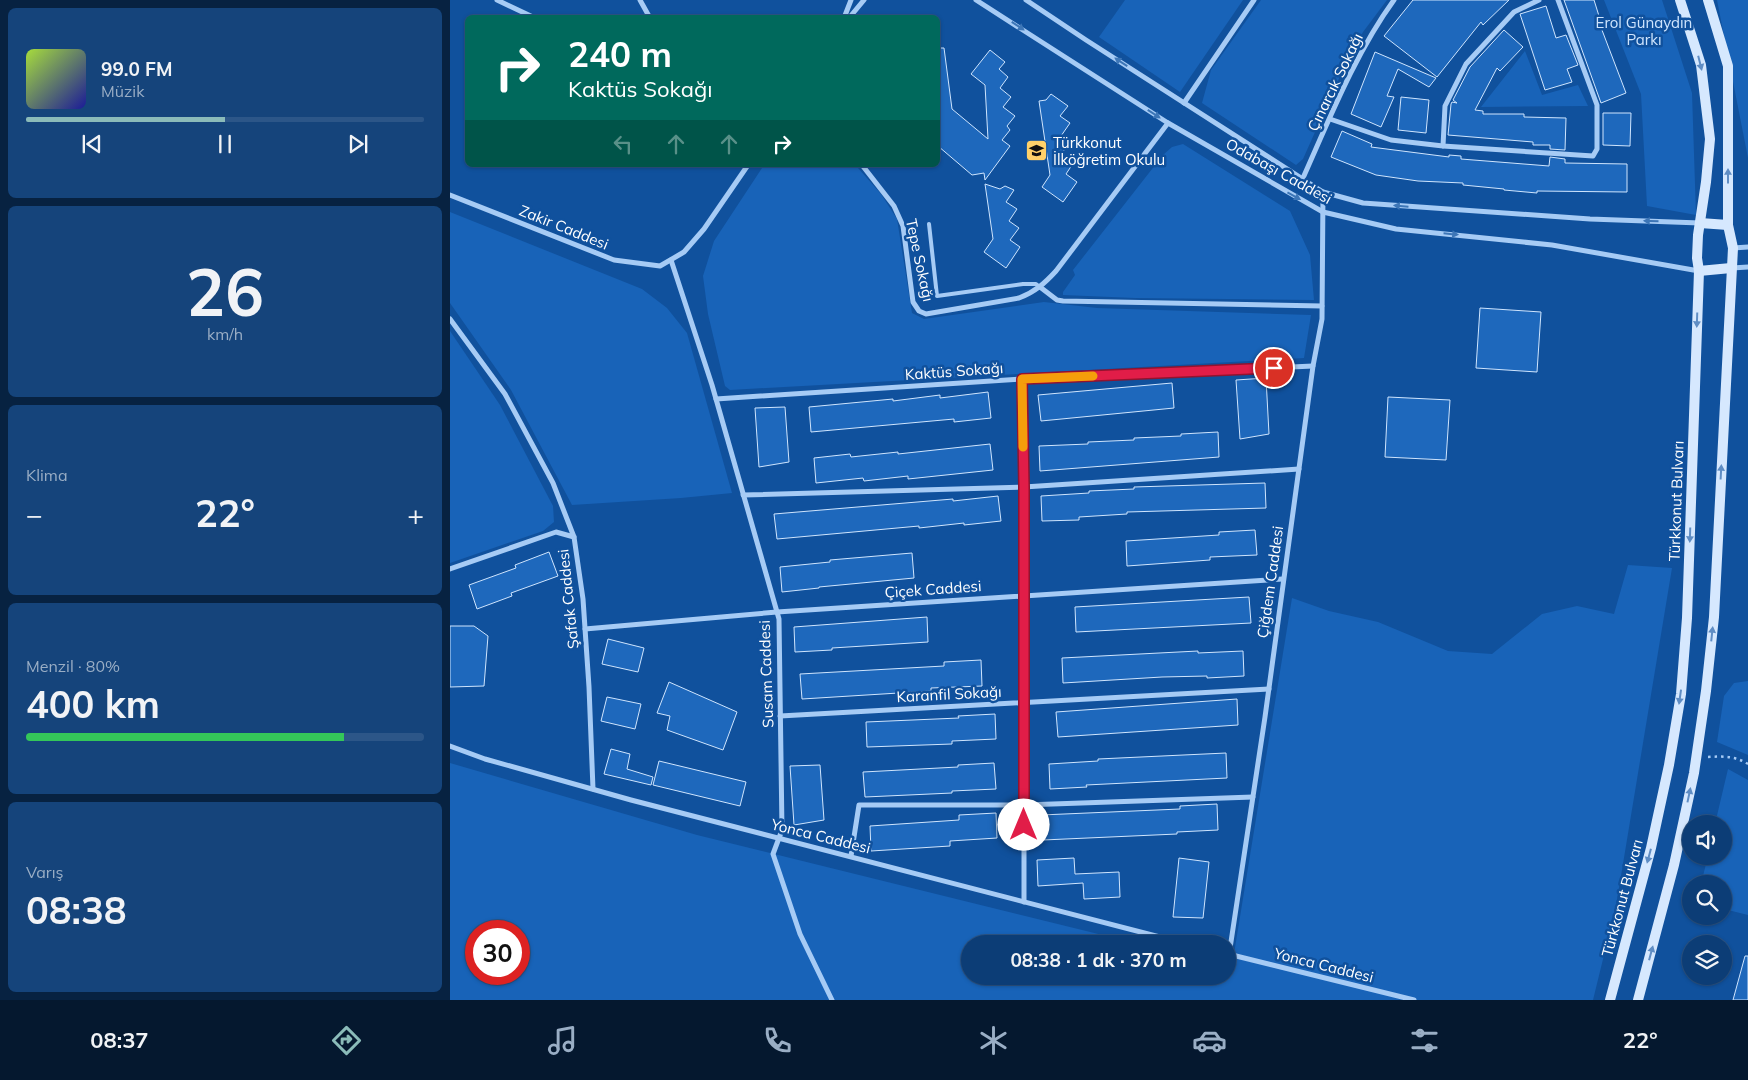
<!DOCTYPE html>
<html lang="tr">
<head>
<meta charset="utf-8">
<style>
	:root { --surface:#0c3d76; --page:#15447b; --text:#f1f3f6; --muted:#9aaec5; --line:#2c5688; --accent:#8bbbb9 }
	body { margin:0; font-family:Mulish,sans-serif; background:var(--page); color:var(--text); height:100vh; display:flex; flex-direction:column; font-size:19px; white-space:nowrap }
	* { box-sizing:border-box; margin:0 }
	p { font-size:16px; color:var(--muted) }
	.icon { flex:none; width:28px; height:28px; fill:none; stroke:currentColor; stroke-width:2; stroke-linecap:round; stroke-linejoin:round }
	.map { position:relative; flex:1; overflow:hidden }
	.side { display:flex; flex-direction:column; gap:8px; padding:8px; background:#072241; width:450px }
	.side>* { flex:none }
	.guide { position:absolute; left:15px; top:15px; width:475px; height:152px; border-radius:8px; box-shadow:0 1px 4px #0004,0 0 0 1px var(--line); background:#00695c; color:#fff; overflow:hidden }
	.fabs { position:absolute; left:1232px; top:815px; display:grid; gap:10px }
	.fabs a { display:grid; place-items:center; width:50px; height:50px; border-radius:50%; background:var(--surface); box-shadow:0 1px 4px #0004,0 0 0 1px var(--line); font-size:25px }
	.speed { position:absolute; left:15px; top:920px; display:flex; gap:10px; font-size:25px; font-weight:700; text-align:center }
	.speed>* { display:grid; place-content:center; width:65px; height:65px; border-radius:50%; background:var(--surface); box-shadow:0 1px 4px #0004,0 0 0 1px var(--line); line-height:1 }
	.speed .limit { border:8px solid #d22; background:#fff; color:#111 }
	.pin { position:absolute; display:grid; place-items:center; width:42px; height:42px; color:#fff; margin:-21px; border:2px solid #fff; border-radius:50%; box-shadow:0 1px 5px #0007 }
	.me { position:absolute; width:55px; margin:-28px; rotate:0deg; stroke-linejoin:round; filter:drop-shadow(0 0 4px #0008) }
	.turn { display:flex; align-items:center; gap:18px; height:105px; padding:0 20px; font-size:22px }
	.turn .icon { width:65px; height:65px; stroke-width:2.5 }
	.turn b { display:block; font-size:35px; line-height:42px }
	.lanes { display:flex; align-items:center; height:48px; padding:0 20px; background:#0003; justify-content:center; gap:25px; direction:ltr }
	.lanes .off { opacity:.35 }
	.big { font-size:38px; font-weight:700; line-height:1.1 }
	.side .widget { flex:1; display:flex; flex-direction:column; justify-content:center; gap:8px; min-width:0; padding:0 18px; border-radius:8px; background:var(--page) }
	.side .dial { align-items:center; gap:0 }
	.dial b { font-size:65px; line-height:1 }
	.song { display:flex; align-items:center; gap:15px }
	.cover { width:60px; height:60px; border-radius:8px; background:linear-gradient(135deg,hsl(80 70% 55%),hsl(240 70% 35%)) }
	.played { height:5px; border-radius:2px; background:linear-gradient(90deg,var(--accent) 50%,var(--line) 50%) }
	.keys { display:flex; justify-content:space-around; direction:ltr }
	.heat { display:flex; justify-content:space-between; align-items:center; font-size:28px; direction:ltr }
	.charge { height:8px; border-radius:4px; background:linear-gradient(90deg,#34c759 80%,var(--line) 0) }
	.trip { position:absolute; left:511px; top:935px; width:275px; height:50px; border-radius:25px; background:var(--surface); box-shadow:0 1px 4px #0004,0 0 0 1px var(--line); font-weight:700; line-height:50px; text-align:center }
	.dock { display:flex; height:80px; justify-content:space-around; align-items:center; background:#05182f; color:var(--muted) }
	.dock .icon { width:35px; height:35px }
	.dock .selected { color:var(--accent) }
	.dock b { font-size:22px; color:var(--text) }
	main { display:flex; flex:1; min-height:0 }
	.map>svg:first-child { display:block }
</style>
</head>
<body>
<main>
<section class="side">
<div class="widget">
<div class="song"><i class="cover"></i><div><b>99.0 FM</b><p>Müzik</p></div></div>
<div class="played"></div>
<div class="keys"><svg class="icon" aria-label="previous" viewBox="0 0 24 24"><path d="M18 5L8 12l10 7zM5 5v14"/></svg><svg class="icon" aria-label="pause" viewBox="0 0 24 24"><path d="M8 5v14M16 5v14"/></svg><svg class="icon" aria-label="next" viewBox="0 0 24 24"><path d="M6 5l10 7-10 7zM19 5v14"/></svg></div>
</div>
<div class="widget dial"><b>26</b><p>km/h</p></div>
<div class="widget"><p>Klima</p>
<div class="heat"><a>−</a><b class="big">22°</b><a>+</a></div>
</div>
<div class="widget"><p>Menzil · 80%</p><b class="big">400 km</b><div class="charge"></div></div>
<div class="widget"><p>Varış</p><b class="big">08:38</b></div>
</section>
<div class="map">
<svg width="1298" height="1000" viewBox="0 0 1298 1000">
	<rect width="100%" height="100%" fill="#10519d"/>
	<g fill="#1863b8" fill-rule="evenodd">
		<polygon points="675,0 793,0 730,92 649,37"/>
		<polygon points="811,0 937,0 913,32 895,65 853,159 846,165 752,103 761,70"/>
		<polygon points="1154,0 1212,0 1242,93 1246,215 1197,206 1191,94"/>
		<polygon points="1267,0 1298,0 1298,158"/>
		<polygon points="1075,51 1092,95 1128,85 1138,106 1031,107"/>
		<polygon points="733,144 840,211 860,255 864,300 685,298 613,295 613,292 625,275 623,270 713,155 722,147"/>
		<polygon points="314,165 405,165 408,168 431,194 447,219 462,313 474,319 594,302 647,308 861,315 854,358 280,390 275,386 258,314 253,276 264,241"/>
		<polygon points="0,212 192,289 217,308 237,333 282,493 231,498 122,505 61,390 0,303"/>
		<polygon points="0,331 50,405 103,506 104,522 93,531 0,563"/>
		<path d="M 1178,565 L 1222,568 L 1166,906 L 1143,1000 L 0,1000 L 0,763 L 247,835 L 689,944 L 520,944 L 520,976 L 778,976 L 778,965 L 782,966 L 842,598 L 879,611 L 928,622 L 998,651 L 1042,654 L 1092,614 L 1127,606 L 1164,614 ZM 26,931 L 69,931 L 69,974 L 26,974 Z"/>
		<polygon points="1298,681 1298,755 1267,742 1274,696 1284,683"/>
		<polygon points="1278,769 1298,780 1298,915 1274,909 1274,884 1251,884 1258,856 1274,856 1274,824 1265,824"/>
	</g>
	<g fill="#1e68bc" stroke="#cfe5fe">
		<polygon points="963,0 1059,0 1033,25 1031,22 987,77 934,36"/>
		<polygon points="1114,0 1144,0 1149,16 1147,17 1176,93 1151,103"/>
		<polygon points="1096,6 1106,38 1116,35 1128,65 1117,69 1122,82 1095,90 1070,14"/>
		<polygon points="1054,30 1073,47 1050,71 1047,68 1025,110 1033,111 1033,114 1074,114 1074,117 1116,118 1115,150 1100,149 1100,145 1083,145 1083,142 998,135 1001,104 1002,102 1007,103 1003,100 1020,67"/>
		<polygon points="488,48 494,48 502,109 538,139 535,85 521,74 540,50 555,62 549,69 558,77 550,88 561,97 553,107 565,116 557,126 560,130 552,140 560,146 535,180 534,173 522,175 488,146"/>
		<polygon points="925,52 986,78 979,87 948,69 937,96 944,97 931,127 901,114"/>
		<polygon points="601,94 618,106 610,116 620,123 611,136 620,142 612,153 624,162 616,174 627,182 613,202 592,187 600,175 589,101 596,100"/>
		<polygon points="951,97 979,100 976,133 948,130"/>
		<polygon points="1153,113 1181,113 1180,146 1153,145"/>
		<polygon points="892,131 922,144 921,147 999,157 999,155 1011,156 1011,159 1099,166 1100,157 1115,159 1115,163 1177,164 1177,192 1087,191 1087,193 1054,190 1054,189 1013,185 1013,183 968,181 926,175 881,157"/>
		<polygon points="535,184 550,189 555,186 564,190 556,202 567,209 559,221 569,228 560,240 570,247 556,268 534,252 543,239"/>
		<polygon points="1030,308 1091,312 1087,372 1026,368"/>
		<polygon points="816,378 819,434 790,439 786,380"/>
		<polygon points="722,383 724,408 591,421 588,395"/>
		<polygon points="538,392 541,418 504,422 504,419 361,432 359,407 443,399 443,401 490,395 490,398"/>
		<polygon points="938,397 1000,400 996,460 935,457"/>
		<polygon points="335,407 339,462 309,467 305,408"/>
		<polygon points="768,432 769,457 590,471 589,446 638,444 638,442 684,440 684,438 731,436 731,434"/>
		<polygon points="540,444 543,470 458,479 458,476 414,481 413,478 366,483 364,458 400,454 401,457 448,452 448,454"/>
		<polygon points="815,483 816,508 677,512 677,514 629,517 629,520 592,521 591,496 639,493 639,491 684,489 684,487"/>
		<polygon points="548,496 551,521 514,525 514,523 469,528 469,526 327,539 324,514 503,499 503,501"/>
		<polygon points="805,530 807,555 760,557 760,560 677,566 676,541 769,535 769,532"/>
		<polygon points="99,552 108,576 61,593 62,596 27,609 19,585 66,568 65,565"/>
		<polygon points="462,553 464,578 369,587 369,588 332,592 330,567 380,562 380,560"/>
		<polygon points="799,597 801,623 626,632 625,607"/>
		<polygon points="477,617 478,642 382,648 382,650 345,652 344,627"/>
		<polygon points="0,626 24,626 38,636 34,686 0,687"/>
		<polygon points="158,639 194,648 188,672 152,664"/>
		<polygon points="748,651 748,653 793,651 794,676 757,678 757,676 712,677 613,683 612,658"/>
		<polygon points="531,660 532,686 481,688 481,691 352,699 350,674 494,666 494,662"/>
		<polygon points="219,682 287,712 273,750 217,730 220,716 207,713"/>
		<polygon points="157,697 191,704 185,729 151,721"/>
		<polygon points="787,699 788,725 608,737 606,712"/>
		<polygon points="545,714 546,739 502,741 502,744 417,747 416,722 509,718 508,716"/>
		<polygon points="161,749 180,754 177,769 203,777 201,785 154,774"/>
		<polygon points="776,753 777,778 636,785 637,787 600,789 599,764 648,761 648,759"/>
		<polygon points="209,761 296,782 290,806 203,785"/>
		<polygon points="544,763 546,789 502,791 502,793 415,797 413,772 508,767 508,765"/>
		<polygon points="370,765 374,820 344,825 340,766"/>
		<polygon points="767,804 768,830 727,832 727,834 593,840 591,815 730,809 730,806"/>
		<polygon points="546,813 547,838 500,841 500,846 421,851 420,826 509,820 509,815"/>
		<polygon points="624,858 625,874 669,872 670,897 634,899 633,883 588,886 587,860"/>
		<polygon points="729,858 759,862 753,918 723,917"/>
		<polygon points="1295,956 1298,956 1298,1000 1283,1000"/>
	</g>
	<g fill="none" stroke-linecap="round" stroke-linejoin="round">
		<path stroke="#a6cbf5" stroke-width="2.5" stroke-dasharray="2.5 4" stroke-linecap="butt" d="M 1258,757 C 1273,756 1285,756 1298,764"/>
		<polyline stroke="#a6cbf5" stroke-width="4" points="479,224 487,296 573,284 586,284 590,287"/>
		<g stroke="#a6cbf5" stroke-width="5">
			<polyline points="47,0 85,18"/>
			<polyline points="190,0 200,18"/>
			<polyline points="526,0 718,123 873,212 946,229 1102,245 1249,271"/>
			<polyline points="576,0 636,40 873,192 913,203 1140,219 1250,223"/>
			<polyline points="394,18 401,0"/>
			<polyline points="399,18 414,0"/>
			<polyline points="734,103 804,0"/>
			<polyline points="880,119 941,140 993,146 1143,156 1147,149 1147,105 1108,0"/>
			<polyline points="993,146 995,106 1016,64 1064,12 1089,0"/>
			<path d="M 412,165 L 444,206 L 453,226 L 463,302 L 469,311 L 476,314 L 569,298 C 585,292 595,283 606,271 L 718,123"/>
			<path d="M 853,178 C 879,120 906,52 944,0"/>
			<polyline points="0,195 164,260 210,266 234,252 254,229 298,165"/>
			<polyline points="1283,248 1298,247"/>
			<polyline points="221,260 262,385 329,619 332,830 323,854 350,934 382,1000"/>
			<polyline points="1282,268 1298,267"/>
			<polyline points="590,287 607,300 613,301 872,306"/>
			<polyline points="0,319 55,394 103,483 124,537 133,599 139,687 143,789"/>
			<polyline points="572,379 574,487 574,902"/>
			<polyline points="266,399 572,379 863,366"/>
			<polyline points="293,495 574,487 849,469"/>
			<polyline points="0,569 106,532 124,537"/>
			<polyline points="135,629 327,612 833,579"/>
			<polyline points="330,716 819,689"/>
			<polyline points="0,746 35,759 181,800 737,944"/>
			<polyline points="401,856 409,805 574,805 803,797"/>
			<polyline points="778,954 964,1000"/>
			<polyline points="779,955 815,717 863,366 872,319 873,192"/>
		</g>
		<g stroke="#d6e8fe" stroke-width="10">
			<polyline points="1250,223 1278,225"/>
			<polyline points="1249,271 1281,268"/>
			<polyline points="1160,1000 1201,848 1219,765 1231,694 1237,618 1249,271 1247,258 1248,235 1256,182 1260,139 1251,65 1230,0"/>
			<polyline points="1188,1000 1224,865 1244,773 1256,691 1264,617 1283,248 1278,225 1278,66 1258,0"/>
		</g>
	</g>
	<defs><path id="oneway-solid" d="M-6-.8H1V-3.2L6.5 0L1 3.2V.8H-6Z" transform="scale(1.25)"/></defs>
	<g fill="#3d76b7">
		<use href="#oneway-solid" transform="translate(568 26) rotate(33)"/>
		<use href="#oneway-solid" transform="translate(671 62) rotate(-147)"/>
		<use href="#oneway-solid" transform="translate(704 114) rotate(33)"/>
		<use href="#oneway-solid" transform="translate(844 196) rotate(29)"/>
		<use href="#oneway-solid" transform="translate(951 206) rotate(-175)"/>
		<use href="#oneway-solid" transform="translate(1201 221) rotate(-178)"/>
		<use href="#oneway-solid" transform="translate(1001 234) rotate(6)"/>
	</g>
	<g fill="#5f8dc4">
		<use href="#oneway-solid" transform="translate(1250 63) rotate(76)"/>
		<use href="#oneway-solid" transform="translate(1278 176) rotate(-90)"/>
		<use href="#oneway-solid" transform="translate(1247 320) rotate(92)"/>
		<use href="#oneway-solid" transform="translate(1271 472) rotate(-87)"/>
		<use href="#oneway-solid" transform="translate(1240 535) rotate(92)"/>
		<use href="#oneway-solid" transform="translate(1262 634) rotate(-84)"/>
		<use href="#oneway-solid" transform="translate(1230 697) rotate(98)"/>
		<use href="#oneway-solid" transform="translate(1239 795) rotate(-78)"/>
		<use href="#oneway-solid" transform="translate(1199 856) rotate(105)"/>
		<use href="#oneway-solid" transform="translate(1201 953) rotate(-75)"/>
	</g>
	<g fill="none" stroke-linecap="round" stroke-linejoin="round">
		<defs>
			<polyline id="route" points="574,825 574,487 572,379 824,368"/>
		</defs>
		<use href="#route" stroke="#92132f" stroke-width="12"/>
		<use href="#route" stroke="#e11d48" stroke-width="9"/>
		<polyline stroke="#f59e0b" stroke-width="9" points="573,447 572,379 643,376"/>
	</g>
	<defs>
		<symbol id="school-square" viewBox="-11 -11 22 22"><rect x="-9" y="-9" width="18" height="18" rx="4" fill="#ffd16a" stroke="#10519d"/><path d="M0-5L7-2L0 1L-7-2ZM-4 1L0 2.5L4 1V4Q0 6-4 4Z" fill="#111"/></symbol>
	</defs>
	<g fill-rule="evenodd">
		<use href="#school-square" x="574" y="138" width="25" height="25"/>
	</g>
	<g text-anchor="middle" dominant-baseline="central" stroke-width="5" stroke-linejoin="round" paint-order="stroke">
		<g font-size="15" fill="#cfe5fe" stroke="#10519d">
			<text x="1194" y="22">Erol Günaydın<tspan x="1194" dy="17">Parkı</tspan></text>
		</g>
		<g font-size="15" fill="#fff" stroke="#10519d">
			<text transform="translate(885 82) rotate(-64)">Çınarcık Sokağı</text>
			<text transform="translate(829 171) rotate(29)">Odabaşı Caddesi</text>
			<text transform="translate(114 227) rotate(22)">Zakir Caddesi</text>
			<text transform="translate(470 260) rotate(78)">Tepe Sokağı</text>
			<text transform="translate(504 371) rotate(-4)">Kaktüs Sokağı</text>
			<text transform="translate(1226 501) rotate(-88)">Türkkonut Bulvarı</text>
			<text transform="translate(820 582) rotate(-82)">Çiğdem Caddesi</text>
			<text transform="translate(483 589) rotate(-4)">Çiçek Caddesi</text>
			<text transform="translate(118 599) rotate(-96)">Şafak Caddesi</text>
			<text transform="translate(316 674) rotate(-92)">Susam Caddesi</text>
			<text transform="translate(499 694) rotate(-3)">Karanfil Sokağı</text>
			<text transform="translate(371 836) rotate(14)">Yonca Caddesi</text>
			<text transform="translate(1172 898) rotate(-75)">Türkkonut Bulvarı</text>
			<text transform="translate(874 965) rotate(14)">Yonca Caddesi</text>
		</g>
		<g font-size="15" fill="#fff" stroke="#10519d" text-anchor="start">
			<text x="603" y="142">Türkkonut<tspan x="603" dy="17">İlköğretim Okulu</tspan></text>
		</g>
	</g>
</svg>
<div class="fabs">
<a><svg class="icon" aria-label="sound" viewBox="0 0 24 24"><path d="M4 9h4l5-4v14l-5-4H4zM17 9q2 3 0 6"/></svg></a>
<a><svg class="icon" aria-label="search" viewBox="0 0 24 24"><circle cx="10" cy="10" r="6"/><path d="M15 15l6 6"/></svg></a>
<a><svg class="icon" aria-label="layers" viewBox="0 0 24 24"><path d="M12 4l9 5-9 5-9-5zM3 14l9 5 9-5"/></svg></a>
</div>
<div class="speed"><div class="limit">30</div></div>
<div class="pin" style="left:824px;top:368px;background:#d93025"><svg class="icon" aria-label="arrive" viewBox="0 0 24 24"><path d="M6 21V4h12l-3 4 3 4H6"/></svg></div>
<svg class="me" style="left:574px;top:825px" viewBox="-20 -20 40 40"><circle r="19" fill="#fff"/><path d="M0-13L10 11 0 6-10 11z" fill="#e11d48"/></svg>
<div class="trip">08:38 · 1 dk · 370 m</div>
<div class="guide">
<div class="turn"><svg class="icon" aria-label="right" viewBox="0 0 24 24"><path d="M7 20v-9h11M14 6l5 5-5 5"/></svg><div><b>240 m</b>Kaktüs Sokağı</div></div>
<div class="lanes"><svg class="icon off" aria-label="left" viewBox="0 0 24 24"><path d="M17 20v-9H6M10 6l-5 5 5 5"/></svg><svg class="icon off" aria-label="ahead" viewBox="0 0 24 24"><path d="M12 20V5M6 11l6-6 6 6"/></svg><svg class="icon off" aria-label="ahead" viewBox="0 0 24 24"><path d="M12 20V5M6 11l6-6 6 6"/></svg><svg class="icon" aria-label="right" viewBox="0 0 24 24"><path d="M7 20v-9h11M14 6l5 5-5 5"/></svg></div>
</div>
</div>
</main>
<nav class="dock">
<b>08:37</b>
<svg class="icon selected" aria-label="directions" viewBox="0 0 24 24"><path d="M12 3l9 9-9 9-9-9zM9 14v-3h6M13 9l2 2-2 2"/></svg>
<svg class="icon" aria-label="music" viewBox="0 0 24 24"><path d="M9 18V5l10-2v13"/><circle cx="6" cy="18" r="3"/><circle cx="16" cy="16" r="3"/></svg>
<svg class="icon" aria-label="phone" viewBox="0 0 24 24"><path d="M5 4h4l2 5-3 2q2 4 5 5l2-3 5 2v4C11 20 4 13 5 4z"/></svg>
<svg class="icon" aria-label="climate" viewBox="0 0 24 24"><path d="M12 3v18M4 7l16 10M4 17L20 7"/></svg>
<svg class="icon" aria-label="car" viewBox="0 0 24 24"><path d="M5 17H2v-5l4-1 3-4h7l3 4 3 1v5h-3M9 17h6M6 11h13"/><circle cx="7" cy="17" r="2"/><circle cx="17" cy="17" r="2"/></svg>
<svg class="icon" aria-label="filters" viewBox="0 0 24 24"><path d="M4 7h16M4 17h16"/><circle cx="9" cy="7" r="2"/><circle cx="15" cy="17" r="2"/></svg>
<b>22°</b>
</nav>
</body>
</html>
